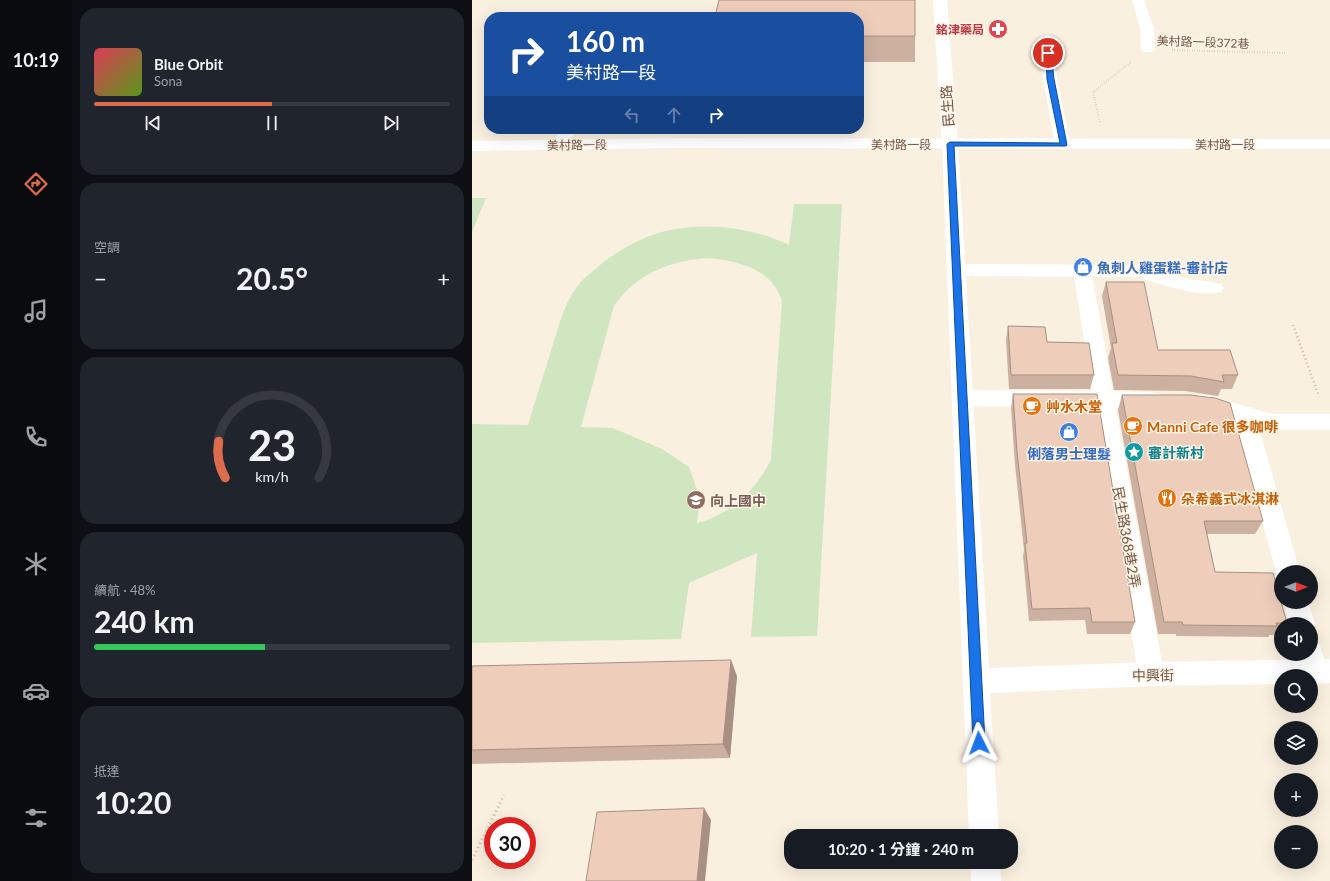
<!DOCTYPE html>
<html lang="zh-TW">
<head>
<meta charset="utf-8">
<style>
	:root { --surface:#171b24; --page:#20242c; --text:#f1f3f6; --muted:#9ea1a6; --line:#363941; --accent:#dd6c4d }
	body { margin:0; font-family:Lato,"Noto Sans TC",sans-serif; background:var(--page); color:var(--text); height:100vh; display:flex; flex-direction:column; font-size:15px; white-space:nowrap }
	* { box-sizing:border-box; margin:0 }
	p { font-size:13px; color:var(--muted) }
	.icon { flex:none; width:22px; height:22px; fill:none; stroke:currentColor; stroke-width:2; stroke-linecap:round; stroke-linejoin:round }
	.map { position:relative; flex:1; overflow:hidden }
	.drawer { display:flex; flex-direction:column; gap:8px; padding:8px; background:#0d0f14; width:400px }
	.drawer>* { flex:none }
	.top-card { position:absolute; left:12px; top:12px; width:380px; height:122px; border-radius:16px; box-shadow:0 4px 16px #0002; background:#1a4fa0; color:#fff; overflow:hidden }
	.needle { width:26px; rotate:90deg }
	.controls { position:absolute; left:802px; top:565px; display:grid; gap:8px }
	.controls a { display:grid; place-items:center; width:44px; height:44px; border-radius:50%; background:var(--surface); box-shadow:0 4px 16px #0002; font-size:20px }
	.speed { position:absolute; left:12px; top:817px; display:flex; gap:8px; font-size:20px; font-weight:700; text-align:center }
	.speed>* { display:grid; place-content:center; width:52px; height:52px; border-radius:50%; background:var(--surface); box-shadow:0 4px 16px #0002; line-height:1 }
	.speed .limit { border:6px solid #d22; background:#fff; color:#111 }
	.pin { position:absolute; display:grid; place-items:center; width:34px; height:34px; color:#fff; margin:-17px; border:2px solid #fff; border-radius:50%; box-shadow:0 1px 4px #0007 }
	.me { position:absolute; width:44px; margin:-22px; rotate:357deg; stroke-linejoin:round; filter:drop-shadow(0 0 3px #0008) }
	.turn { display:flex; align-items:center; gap:14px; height:84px; padding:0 16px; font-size:18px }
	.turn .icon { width:52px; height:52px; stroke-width:2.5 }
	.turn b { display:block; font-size:28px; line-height:34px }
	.lanes { display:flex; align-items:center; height:38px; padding:0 16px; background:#0003; justify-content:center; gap:20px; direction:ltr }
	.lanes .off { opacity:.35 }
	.big { font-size:30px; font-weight:700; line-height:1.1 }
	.drawer .widget { flex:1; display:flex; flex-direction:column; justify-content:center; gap:6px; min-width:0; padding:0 14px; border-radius:16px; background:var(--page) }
	.drawer .dial { align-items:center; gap:0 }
	.dial svg { height:104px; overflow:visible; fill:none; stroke:var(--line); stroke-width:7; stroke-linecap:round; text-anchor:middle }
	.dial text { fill:var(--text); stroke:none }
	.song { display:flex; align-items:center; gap:12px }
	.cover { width:48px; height:48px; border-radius:6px; background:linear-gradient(135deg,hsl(350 70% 55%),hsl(90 70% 35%)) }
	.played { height:4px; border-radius:2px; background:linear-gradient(90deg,var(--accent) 50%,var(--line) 50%) }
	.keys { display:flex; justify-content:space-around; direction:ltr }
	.heat { display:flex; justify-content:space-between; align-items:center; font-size:22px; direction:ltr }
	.charge { height:6px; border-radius:3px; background:linear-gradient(90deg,#34c759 48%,var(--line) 0) }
	.trip { position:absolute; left:312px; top:829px; width:234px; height:40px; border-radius:16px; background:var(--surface); box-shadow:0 4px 16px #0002; font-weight:700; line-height:40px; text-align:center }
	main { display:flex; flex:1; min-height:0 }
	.dock { display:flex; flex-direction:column; width:72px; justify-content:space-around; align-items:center; background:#090b0e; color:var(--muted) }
	.dock .icon { width:28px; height:28px }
	.dock .selected { color:var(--accent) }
	.dock b { font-size:18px; color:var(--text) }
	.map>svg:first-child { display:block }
</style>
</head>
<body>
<main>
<nav class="dock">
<b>10:19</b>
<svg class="icon selected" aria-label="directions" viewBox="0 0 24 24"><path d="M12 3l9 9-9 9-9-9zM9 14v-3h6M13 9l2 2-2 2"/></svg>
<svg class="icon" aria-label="music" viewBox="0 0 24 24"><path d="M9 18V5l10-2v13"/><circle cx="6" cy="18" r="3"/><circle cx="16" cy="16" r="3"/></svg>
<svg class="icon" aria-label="phone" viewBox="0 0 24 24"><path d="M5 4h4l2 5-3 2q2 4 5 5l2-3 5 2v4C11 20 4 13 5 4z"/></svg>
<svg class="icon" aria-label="climate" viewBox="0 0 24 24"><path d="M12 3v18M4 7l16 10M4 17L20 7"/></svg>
<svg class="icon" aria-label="car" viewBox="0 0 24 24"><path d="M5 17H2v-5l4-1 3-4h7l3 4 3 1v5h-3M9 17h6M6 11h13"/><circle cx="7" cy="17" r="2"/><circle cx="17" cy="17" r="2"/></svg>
<svg class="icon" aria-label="filters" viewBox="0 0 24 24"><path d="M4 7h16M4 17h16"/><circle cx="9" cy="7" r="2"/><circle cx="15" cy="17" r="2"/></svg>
</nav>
<section class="drawer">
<div class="widget">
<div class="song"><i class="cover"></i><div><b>Blue Orbit</b><p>Sona</p></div></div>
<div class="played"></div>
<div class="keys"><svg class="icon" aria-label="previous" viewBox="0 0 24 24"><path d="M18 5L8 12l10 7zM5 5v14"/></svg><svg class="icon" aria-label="pause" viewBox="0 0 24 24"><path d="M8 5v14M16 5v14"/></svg><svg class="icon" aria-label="next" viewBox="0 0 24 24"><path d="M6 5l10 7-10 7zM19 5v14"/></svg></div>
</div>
<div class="widget"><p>空調</p>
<div class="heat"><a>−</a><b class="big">20.5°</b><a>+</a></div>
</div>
<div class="widget dial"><svg viewBox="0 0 100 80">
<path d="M14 69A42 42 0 1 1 86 69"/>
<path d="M14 69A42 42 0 0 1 9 41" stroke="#dd6c4d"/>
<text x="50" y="56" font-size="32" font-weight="700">23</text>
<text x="50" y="72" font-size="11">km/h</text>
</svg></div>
<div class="widget"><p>續航 · 48%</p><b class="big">240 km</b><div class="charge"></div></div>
<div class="widget"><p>抵達</p><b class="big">10:20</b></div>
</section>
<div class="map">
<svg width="858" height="881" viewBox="0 0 858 881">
	<rect width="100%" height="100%" fill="#faf0e0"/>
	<g fill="#d0e6c0" fill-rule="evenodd">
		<polygon points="0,198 14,198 0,232"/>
		<path d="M 322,204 L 370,204 L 345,636 L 279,637 L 285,553 L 217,583 L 209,639 L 0,643 L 0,424 L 56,425 C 64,398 73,371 81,344 C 87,325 92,305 104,288 C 110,279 120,272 128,265 C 146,250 175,234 199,230 C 238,222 282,228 317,245 ZM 235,258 C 264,260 301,269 310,301 L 299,460 C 284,490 258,515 225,523 L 228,498 L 217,467 L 190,449 L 141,428 L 109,427 L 142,306 C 164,274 197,261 235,258 Z"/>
	</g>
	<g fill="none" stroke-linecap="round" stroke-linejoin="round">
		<g stroke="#d2b29e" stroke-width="2" stroke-dasharray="0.5 2" stroke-linecap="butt">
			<polyline points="700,50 813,53"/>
			<polyline points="628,122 621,92 659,62"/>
		</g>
		<polyline stroke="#d2b29e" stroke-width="2.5" stroke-dasharray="1 3" stroke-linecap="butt" points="821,325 847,396"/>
		<polyline stroke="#d2b29e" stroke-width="3" stroke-dasharray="1 3.5" stroke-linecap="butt" points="0,860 32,795"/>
		<g fill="#fff" fill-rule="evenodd">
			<polygon points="660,0 672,0 682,28 683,49 681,52 671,52 669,49 668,28"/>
			<polygon points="574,35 579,36 581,39 585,79 599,145 596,148 591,150 586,148 583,145 571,79 567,39 569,36"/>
			<path d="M 90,129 L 105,129 C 99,139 93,153 80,149 L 77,146 Z"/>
			<path d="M 484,264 L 668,265 C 685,270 701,275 718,279 C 728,281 739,281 749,284 L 752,288 L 749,292 C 730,298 686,284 667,277 L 484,276 L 478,274 L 475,270 L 478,266 Z"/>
			<polygon points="772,406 801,414 858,414 858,430 801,430 765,419 762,414 765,409"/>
		</g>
		<g fill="#fff" fill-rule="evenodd">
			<polygon points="610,263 617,265 619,270 641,391 679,392 687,394 690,400 687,406 679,408 644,408 692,674 688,683 679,686 670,683 666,674 623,408 490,406 482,404 479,398 482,392 490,390 620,391 601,270 603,265"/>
			<polygon points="731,394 780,408 783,414 828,572 809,572 809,580 807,580 804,572 763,420 723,408 720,402 723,396"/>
			<polygon points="812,602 836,602 843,624 839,632 839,624 817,624"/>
			<polygon points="839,642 848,645 856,672 852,681 843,684 839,683 839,676 832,676 826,654 839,654"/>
		</g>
		<g fill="#fff" fill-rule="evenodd">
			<polygon points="461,0 475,0 486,144 517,668 679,662 858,659 858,683 839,684 839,676 809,676 809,684 679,686 518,693 527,836 497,836 470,144"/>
			<polygon points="498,862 528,862 529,881 499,881"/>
		</g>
		<polygon fill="#fff" fill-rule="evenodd" points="208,138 858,139 858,149 208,148 0,151 0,141"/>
	</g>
	<g fill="#cdb1a0">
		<polygon points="387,17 443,36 443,62 387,62"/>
		<polygon points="634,282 686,350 766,375 760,389 749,389 746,396 713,391 642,390 636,358 639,348 630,296"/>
		<polygon points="536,326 575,342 622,375 618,389 537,389 534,340"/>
		<polygon points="541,394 663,622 658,634 615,634 613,620 557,621 551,556 552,550 543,465 539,408"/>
		<polygon points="650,395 791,521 783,534 735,534 743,572 815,623 814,624 809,624 809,631 806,635 798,635 796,637 704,636 704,634 686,634 646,410"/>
		<polygon points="0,666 265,676 258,758 0,764"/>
	</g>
	<g fill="#a79082">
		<polygon points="259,660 265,676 258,758 251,744"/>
		<polygon points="232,808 239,820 233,881 225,881"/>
	</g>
	<g fill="#eeceba" stroke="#a79082">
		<polygon points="247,0 443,0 443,36 387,36 387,17 243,17"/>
		<polygon points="634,282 672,282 686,350 758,350 766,375 750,375 752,382 719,376 646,375 640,343 645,343"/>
		<polygon points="536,326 573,327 575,342 617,343 622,375 539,375"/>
		<polygon points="541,394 625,394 663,622 620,622 618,608 560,609 553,543 555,543 545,452"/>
		<polygon points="650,395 718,395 743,398 758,403 791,521 732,521 743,572 801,573 815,623 804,623 805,626 711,625 710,622 692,622"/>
		<polygon points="259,660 251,744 0,750 0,666"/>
		<polygon points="232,808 225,881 114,881 125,812"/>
	</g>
	<polygon fill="#1a73e8" stroke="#114b97" points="574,51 579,53 582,79 595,145 594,146 482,146 513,743 511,747 507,748 503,747 501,743 475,144 478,142 588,143 575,79"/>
	<defs>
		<symbol id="pharmacy-disc" viewBox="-11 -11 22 22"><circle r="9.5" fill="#e0444e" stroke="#fef4e6"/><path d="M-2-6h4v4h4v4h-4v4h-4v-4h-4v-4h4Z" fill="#fff"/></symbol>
		<symbol id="shop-disc" viewBox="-11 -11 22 22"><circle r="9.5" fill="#3f7fe0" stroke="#fef4e6"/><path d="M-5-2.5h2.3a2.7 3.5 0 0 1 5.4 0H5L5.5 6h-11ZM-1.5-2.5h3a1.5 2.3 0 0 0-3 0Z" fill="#fff"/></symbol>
		<symbol id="cafe-disc" viewBox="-11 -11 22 22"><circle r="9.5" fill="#e8710a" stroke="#fef4e6"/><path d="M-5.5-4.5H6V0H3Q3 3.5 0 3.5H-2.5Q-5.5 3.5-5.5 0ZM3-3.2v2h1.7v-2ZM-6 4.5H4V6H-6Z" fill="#fff"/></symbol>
		<symbol id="sight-disc" viewBox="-11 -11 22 22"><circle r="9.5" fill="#0f9aa8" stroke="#fef4e6"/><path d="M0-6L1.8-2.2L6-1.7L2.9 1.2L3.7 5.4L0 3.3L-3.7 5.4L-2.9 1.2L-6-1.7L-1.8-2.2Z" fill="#fff"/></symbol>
		<symbol id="restaurant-disc" viewBox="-11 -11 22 22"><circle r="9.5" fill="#e8710a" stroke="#fef4e6"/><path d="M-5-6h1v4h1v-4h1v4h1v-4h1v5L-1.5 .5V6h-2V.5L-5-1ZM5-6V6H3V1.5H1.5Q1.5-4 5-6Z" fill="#fff"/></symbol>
		<symbol id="school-disc" viewBox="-11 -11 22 22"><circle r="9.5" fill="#8d6e63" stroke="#fef4e6"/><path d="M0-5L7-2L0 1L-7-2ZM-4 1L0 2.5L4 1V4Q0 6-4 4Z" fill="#fff"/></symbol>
	</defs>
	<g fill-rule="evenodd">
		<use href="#pharmacy-disc" x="515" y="18" width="22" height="22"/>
		<use href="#shop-disc" x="600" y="256" width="22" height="22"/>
		<use href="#cafe-disc" x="549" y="395" width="22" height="22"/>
		<use href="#cafe-disc" x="650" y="415" width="22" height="22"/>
		<use href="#shop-disc" x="586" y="421" width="22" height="22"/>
		<use href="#sight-disc" x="651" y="441" width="22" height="22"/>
		<use href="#restaurant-disc" x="684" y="487" width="22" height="22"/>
		<use href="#school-disc" x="213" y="489" width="22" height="22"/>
	</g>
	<g text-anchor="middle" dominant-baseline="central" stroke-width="3" stroke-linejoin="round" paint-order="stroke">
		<g font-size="12" font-weight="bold" fill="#be3a42" stroke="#fef4e6" text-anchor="end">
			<text x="512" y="29">銘津藥局</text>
		</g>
		<g font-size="12" fill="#6f574a" stroke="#fef4e6">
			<text transform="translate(731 42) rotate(2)">美村路一段372巷</text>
			<text x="429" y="144">美村路一段</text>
			<text x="753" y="144">美村路一段</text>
			<text transform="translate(105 145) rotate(-1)">美村路一段</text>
		</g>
		<g font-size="14" fill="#6f574a" stroke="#fef4e6">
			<text transform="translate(475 106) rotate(-94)">民生路</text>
			<text transform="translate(655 537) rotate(80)">民生路368巷2弄</text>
			<text transform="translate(681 675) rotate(-1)">中興街</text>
		</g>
		<g font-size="14" font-weight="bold" fill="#366cbe" stroke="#fef4e6" text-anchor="start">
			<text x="625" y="267">魚刺人雞蛋糕-審計店</text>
			<text x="597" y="453" text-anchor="middle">俐落男士理髮</text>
		</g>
		<g font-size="14" font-weight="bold" fill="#c56008" stroke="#fef4e6" text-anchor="start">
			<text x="574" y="406">艸水木堂</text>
			<text x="675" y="426">Manni Cafe 很多咖啡</text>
			<text x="709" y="498">朵希義式冰淇淋</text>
		</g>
		<g font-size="14" font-weight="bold" fill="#0d838f" stroke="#fef4e6" text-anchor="start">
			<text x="676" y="452">審計新村</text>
		</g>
		<g font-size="14" font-weight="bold" fill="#785e54" stroke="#fef4e6" text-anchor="start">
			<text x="238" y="500">向上國中</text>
		</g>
	</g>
</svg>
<div class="controls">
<a><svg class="needle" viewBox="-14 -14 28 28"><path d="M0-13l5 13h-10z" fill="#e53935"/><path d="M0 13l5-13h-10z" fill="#9ea1a6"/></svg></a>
<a><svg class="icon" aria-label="sound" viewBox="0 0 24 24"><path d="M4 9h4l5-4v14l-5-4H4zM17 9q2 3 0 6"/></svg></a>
<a><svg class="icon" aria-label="search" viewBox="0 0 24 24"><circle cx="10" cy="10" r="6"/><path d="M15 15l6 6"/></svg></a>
<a><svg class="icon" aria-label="layers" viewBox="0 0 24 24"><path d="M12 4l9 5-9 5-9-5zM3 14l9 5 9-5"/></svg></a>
<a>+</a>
<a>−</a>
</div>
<div class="speed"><div class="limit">30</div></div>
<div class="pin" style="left:576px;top:53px;background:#d93025"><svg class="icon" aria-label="arrive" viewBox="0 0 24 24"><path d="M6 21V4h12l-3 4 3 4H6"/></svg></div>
<svg class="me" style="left:507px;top:743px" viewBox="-20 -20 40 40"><path d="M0-17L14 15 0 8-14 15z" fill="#1a73e8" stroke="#fff" stroke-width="4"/></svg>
<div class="trip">10:20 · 1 分鐘 · 240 m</div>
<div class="top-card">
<div class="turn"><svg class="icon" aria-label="right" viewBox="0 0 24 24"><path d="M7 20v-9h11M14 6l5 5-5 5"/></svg><div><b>160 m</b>美村路一段</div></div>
<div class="lanes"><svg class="icon off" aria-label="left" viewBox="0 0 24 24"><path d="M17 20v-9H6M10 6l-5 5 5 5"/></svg><svg class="icon off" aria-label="ahead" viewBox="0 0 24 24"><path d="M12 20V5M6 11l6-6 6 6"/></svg><svg class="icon" aria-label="right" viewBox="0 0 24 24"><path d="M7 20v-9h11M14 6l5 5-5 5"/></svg></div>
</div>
</div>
</main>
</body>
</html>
